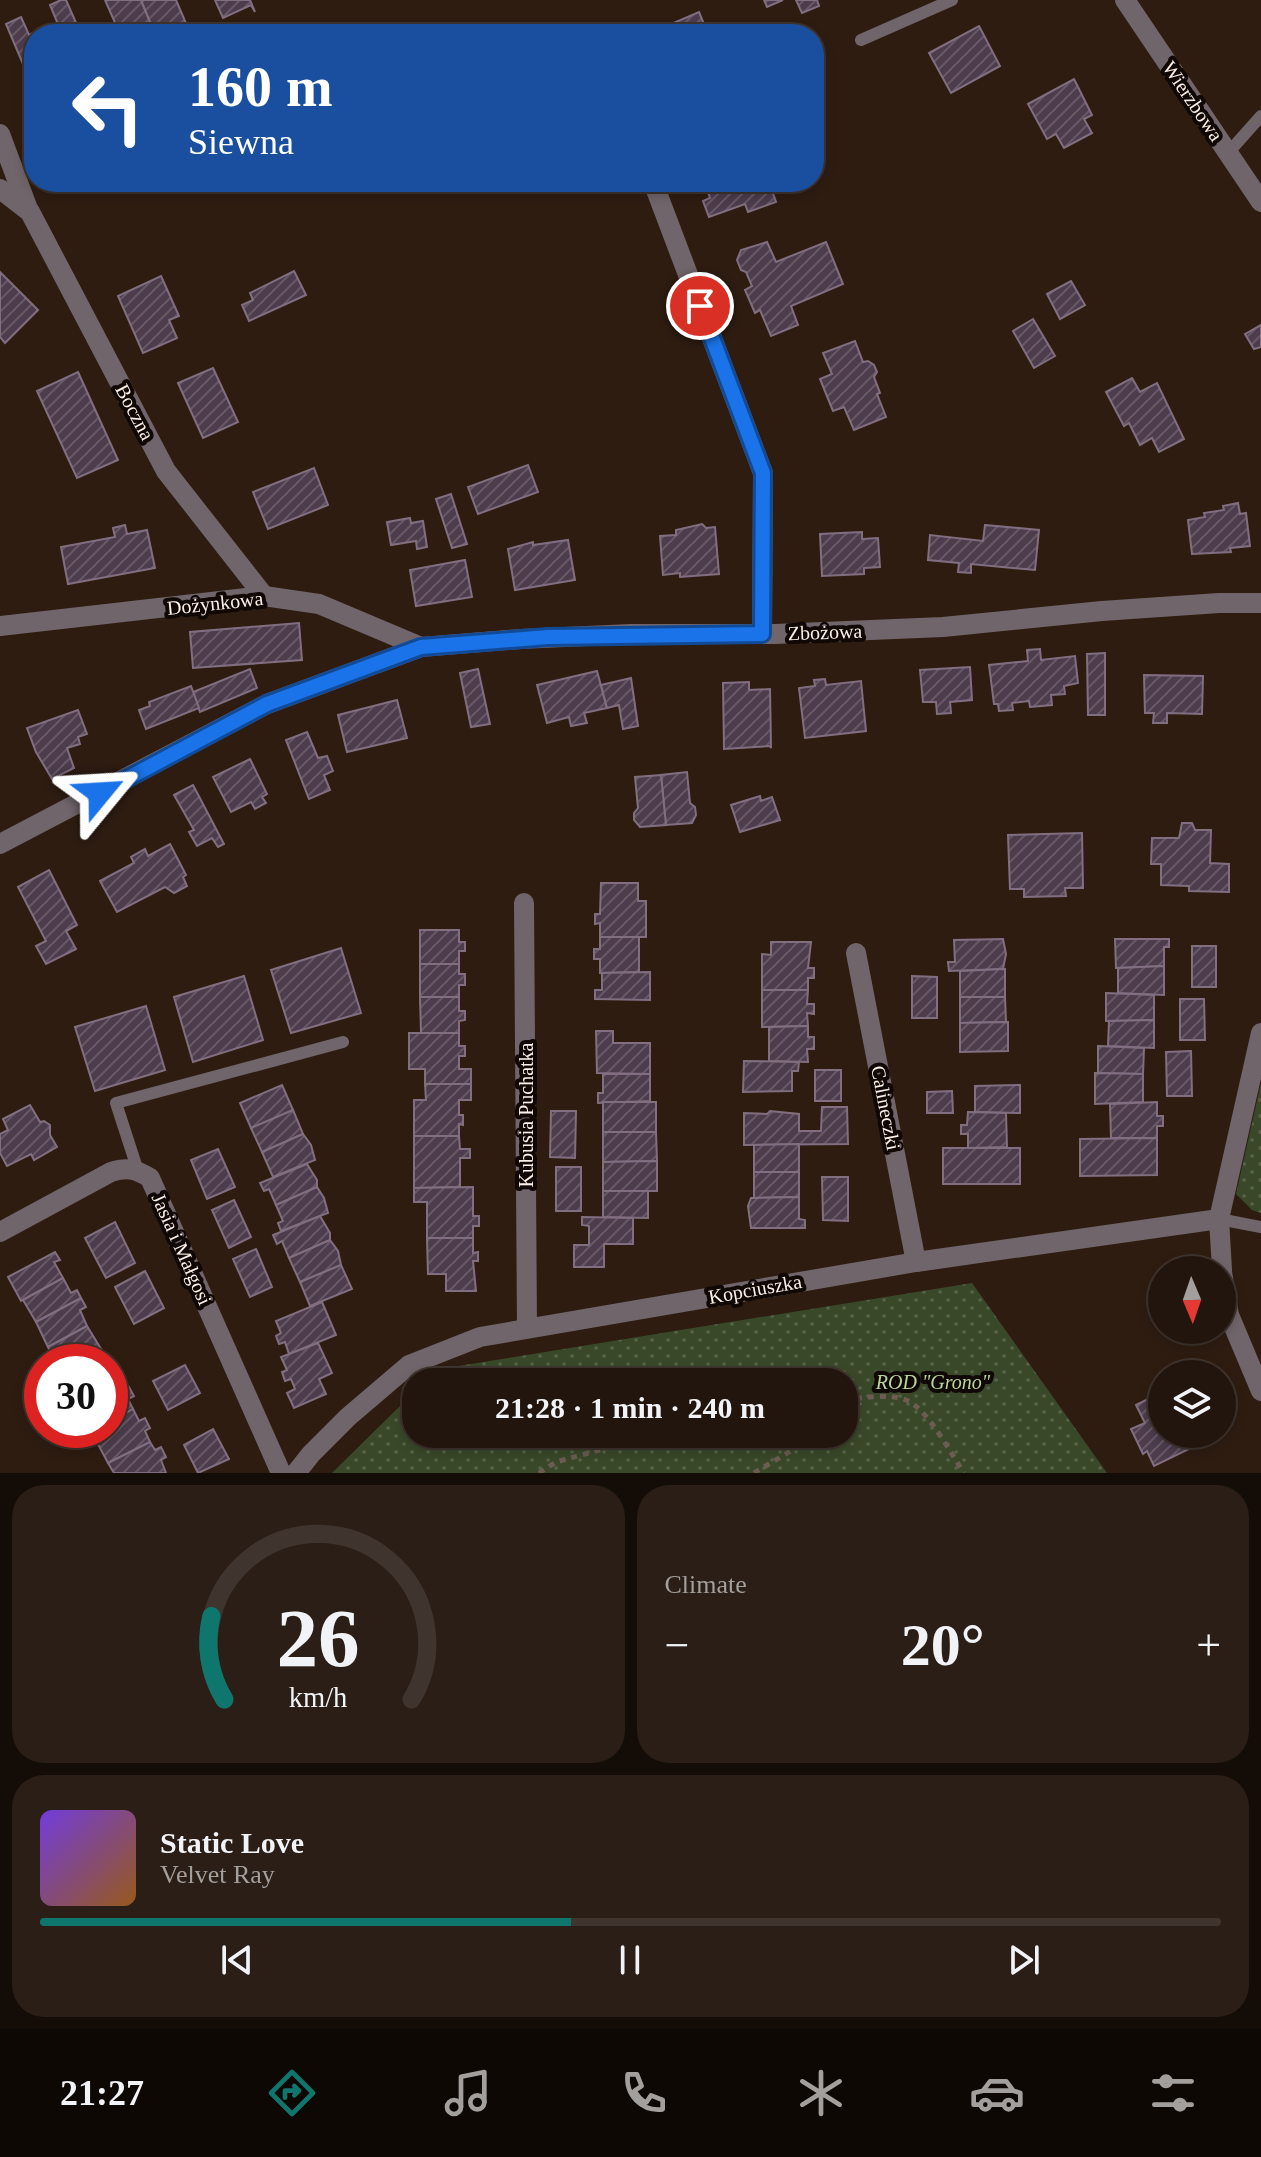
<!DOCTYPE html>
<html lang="en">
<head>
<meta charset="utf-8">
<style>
	:root { --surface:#22150d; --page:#2a1e16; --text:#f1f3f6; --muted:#a29f9d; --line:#3f342e; --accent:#0f766e }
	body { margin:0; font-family:"Times New Roman",serif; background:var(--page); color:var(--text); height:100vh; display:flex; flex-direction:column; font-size:30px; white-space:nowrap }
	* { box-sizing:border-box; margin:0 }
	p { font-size:26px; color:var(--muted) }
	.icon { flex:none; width:44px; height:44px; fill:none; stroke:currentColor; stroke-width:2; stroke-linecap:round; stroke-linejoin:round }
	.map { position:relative; height:1473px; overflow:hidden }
	.side { display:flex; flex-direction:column; gap:12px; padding:12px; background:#130c07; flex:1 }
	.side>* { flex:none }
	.banner { position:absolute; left:24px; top:24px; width:800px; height:168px; border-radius:32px; box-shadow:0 4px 12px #0003,0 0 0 2px var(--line); background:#1a4fa0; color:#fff; overflow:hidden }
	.needle { width:52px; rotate:178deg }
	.controls { position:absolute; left:1148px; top:1256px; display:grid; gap:16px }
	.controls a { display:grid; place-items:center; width:88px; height:88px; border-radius:50%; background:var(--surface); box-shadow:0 4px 12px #0003,0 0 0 2px var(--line); font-size:40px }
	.speed { position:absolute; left:24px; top:1344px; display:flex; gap:16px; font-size:40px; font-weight:700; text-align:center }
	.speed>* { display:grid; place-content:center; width:104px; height:104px; border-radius:50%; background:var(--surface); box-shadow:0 4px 12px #0003,0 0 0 2px var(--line); line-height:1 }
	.speed .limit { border:12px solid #d22; background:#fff; color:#111 }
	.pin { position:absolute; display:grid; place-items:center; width:68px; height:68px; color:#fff; margin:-34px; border:4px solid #fff; border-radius:50%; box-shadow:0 2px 8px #0007 }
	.me { position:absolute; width:88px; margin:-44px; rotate:63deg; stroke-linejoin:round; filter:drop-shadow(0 0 6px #0008) }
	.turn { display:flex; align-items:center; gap:28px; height:168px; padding:0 32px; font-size:36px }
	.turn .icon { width:104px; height:104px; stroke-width:2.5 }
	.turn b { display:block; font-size:56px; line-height:68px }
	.big { font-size:60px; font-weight:800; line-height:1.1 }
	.side .card { flex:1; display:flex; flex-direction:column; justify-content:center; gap:12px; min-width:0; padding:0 28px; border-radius:32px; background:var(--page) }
	.side .dial { align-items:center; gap:0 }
	.dial svg { height:208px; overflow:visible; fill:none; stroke:var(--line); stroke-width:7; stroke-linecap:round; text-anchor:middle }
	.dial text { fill:var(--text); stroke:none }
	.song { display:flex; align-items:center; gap:24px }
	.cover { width:96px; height:96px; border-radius:12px; background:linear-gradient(135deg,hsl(260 70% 55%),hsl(30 70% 35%)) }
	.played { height:8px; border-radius:4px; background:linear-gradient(90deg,var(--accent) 45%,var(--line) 45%) }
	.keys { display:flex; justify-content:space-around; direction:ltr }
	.heat { display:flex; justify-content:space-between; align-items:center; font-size:44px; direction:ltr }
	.side .tiles { flex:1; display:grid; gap:12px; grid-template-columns:1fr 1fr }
	.card:last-child { grid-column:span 2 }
	.trip { position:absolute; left:402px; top:1368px; width:456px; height:80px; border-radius:32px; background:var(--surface); box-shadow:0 4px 12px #0003,0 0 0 2px var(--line); font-weight:800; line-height:80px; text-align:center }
	.tabs { display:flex; height:128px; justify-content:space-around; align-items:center; background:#0e0805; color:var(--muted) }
	.tabs .icon { width:56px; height:56px }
	.tabs .on { color:var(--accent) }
	.tabs b { font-size:36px; color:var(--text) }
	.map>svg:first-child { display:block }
</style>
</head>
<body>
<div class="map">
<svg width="1261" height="1473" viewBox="0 0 1261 1473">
	<defs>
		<pattern id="grass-dots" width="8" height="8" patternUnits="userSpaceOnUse" patternTransform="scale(2)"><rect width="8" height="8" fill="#394829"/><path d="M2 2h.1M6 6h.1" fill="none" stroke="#576348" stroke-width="1.8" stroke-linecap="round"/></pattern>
		<pattern id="building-hatch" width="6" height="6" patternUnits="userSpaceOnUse" patternTransform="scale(2)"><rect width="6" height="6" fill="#4c3c4c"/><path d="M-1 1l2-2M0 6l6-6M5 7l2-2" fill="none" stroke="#675866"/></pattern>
	</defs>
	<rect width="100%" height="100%" fill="#2e1c11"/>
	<g fill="url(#grass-dots)">
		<polygon points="1261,1083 1261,1213 1252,1210 1236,1194"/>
		<polygon points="972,1283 1107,1473 332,1473 401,1405 416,1394 416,1434 844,1434 844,1382 431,1382 452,1367"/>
	</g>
	<g fill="url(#building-hatch)" stroke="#816f81" stroke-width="2">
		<polygon points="61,0 66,0 81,34 45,34 43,28 58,24 50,5"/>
		<polygon points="105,0 141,0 155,34 120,34"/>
		<polygon points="141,0 176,0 188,28 172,34 155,34"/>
		<polygon points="215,0 250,0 255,12 251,5 223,18"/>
		<polygon points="764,0 783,0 767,7"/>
		<polygon points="796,0 817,0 819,6 802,13"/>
		<polygon points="699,12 708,34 648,34"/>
		<polygon points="21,17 29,35 43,28 45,34 34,34 34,90 6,24"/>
		<polygon points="979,26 1000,66 951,93 929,53"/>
		<polygon points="1074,79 1092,115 1084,119 1092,133 1064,148 1056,134 1047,139 1028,104"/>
		<polygon points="769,182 776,202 748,212 745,204 709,217 703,201 710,198 705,183"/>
		<polygon points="767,242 776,262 826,242 843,284 791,306 798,325 771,336 760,310 755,313 745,290 752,286 746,272 741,270 737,260 741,250"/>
		<polygon points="294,271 306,295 249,321 242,305 253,300 250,293"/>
		<polygon points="0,272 38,310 5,343 0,337"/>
		<polygon points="161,276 179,316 169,320 177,338 143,353 118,296"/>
		<polygon points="1071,281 1085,305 1060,319 1047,294"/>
		<polygon points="1033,319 1055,356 1034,368 1013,331"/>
		<polygon points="1261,325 1261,347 1254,349 1245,334"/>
		<polygon points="855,341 863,362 868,361 874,365 877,372 874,377 880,393 877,394 886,417 854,430 844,407 833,411 820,379 832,374 823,353"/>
		<polygon points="213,368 238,422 203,438 178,383"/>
		<polygon points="78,372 118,460 77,478 37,391"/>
		<polygon points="1132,378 1140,392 1157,383 1184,439 1159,452 1152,438 1140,445 1129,423 1124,426 1106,392"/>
		<polygon points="528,465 538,492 478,514 468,487"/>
		<polygon points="314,468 328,505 268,529 253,492"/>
		<polygon points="451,494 467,544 452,548 436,499"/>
		<polygon points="1238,503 1240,514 1246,513 1250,546 1230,548 1231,552 1192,554 1188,520 1205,517 1204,513 1224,510 1223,506"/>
		<polygon points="410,518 411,523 423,521 427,547 417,549 416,541 391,545 387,522"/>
		<polygon points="702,524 706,528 715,527 719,574 680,577 680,573 663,575 660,536 676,535 676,530"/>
		<polygon points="125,525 127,534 147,530 155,568 68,584 61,547 115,537 113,528"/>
		<polygon points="985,525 1039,530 1035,570 971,564 971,573 958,572 959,563 928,560 930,535 983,541"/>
		<polygon points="862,532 862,539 878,538 880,567 864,568 864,574 822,576 820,534"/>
		<polygon points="568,540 575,580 515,590 508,549 533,542 533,545"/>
		<polygon points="465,560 472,597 416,606 410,570"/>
		<polygon points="299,623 302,660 193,668 190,632"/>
		<polygon points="1040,649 1041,660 1075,656 1078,683 1064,686 1065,694 1051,695 1052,705 1030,707 1029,701 1012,703 1013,710 999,711 998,704 994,704 989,665 1028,661 1027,650"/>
		<polygon points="1105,653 1105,715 1088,715 1087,654"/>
		<polygon points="970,667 972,700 950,702 951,713 937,714 936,702 923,702 920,670"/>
		<polygon points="250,669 257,688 200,712 193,692"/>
		<polygon points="478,669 490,724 471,727 460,673"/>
		<polygon points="597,671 607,708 584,713 587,723 571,726 569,717 547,723 537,685"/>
		<polygon points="1144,675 1203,676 1202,714 1167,713 1167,723 1153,723 1154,713 1145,713"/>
		<polygon points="631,678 638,726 623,729 619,705 607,708 601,685"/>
		<polygon points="825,679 826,685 861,681 866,731 805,738 799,688 815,686 814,680"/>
		<polygon points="749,682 749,690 770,689 771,748 770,746 724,749 723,683"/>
		<polygon points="191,686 199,708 146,729 139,710 150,706 149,702"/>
		<polygon points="397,700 407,738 347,752 338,715"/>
		<polygon points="78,710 87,734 78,737 80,744 67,748 74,768 52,779 36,752 27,728"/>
		<polygon points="307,732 318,758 327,756 333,771 324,775 330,790 309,799 286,740"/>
		<polygon points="250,759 267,794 262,797 266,803 255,809 251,802 231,812 213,777"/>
		<polygon points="687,772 690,803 695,807 696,815 692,823 666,825 661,775"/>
		<polygon points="661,775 666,825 640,827 634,820 634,813 638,808 635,777"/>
		<polygon points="193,785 224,844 218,847 212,838 197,846 189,832 194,830 174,795"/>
		<polygon points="760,796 761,801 772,797 780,820 740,832 731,805"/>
		<polygon points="1182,823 1192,823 1195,830 1211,830 1210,863 1229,864 1229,892 1189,891 1189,886 1161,885 1161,864 1151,864 1152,838 1179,838"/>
		<polygon points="1082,833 1083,888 1065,888 1066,896 1024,897 1024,889 1010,889 1008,835"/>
		<polygon points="170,844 186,875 183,877 187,886 174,893 165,887 117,912 100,881 134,863 131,857 145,849 148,856"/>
		<polygon points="49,870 77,925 66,931 76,949 46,964 36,946 46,941 18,887"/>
		<polygon points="601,883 638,883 638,901 646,901 646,937 600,937 600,923 595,924 595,914 600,914"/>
		<polygon points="420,930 459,930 459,942 465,942 465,951 459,951 459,964 420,964"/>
		<polygon points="600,937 639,937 639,972 600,973 600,959 594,959 594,949 600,949"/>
		<polygon points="1003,939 1006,954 1003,969 949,971 948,962 955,962 954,940"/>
		<polygon points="1115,939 1169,939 1169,947 1164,947 1164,966 1116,968"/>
		<polygon points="771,942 811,942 808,968 814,968 814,978 808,978 808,990 762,990 762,954 771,955"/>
		<rect x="1192" y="946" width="24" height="41"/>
		<polygon points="341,948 361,1013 291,1033 271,970"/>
		<polygon points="420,964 459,964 459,974 465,974 465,985 459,985 459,997 420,997"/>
		<polygon points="1164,966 1164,995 1118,993 1118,968"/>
		<polygon points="1005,969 1005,997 960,997 960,971"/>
		<polygon points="650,972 650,1000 595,999 595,990 602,990 602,973"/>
		<polygon points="244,976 263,1040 193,1062 174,997"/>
		<polygon points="912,976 937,977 937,1018 912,1018"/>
		<polygon points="762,990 808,990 807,1004 814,1004 814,1014 807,1013 808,1026 762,1027"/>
		<polygon points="1106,993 1154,995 1154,1020 1106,1021"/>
		<polygon points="420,997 459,997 459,1011 465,1011 465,1020 459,1021 459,1033 421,1033"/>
		<polygon points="960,997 1005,997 1006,1022 960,1023"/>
		<polygon points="1180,999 1204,999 1205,1040 1180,1040"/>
		<polygon points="146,1006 165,1070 95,1091 75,1027"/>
		<polygon points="1154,1020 1154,1048 1108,1046 1109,1021"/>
		<polygon points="1008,1022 1008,1051 960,1052 960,1023"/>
		<polygon points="808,1026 808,1037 814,1037 814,1049 807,1049 808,1062 769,1061 769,1027"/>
		<polygon points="596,1031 613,1031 613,1043 650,1043 650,1074 597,1073"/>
		<polygon points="409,1033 459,1033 459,1046 465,1046 465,1056 459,1056 459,1069 471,1069 471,1084 425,1084 425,1069 409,1069"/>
		<polygon points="1098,1046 1144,1048 1143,1074 1098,1073"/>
		<polygon points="1191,1051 1192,1096 1167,1096 1166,1052"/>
		<polygon points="744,1061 799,1062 798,1071 792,1071 792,1091 743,1092"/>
		<rect x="815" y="1070" width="26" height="31"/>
		<polygon points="1095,1073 1143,1074 1143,1102 1095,1104"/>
		<polygon points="603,1074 650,1074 650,1101 598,1103 598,1093 603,1093"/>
		<polygon points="425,1084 471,1084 471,1100 459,1100 459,1115 463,1115 463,1125 459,1124 459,1136 414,1136 414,1100 426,1100"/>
		<polygon points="282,1085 293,1110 251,1128 240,1103"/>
		<polygon points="1020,1085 1020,1113 975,1112 975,1086"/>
		<polygon points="952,1091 953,1113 927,1113 927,1092"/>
		<rect x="603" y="1102" width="53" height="30"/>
		<polygon points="1157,1102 1157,1116 1163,1116 1163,1126 1157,1126 1157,1138 1111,1138 1110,1104"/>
		<polygon points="30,1105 40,1122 44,1121 50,1125 50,1135 57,1147 34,1160 31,1154 7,1166 0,1153 0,1134 8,1130 3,1119"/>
		<polygon points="822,1107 847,1107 848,1144 744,1145 744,1113 767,1114 770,1111 799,1114 799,1131 821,1131"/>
		<polygon points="293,1110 303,1134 262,1152 251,1128"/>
		<polygon points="551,1111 576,1111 575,1158 550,1157"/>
		<polygon points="968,1112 1006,1113 1007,1147 968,1148 968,1134 961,1134 961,1125 967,1125"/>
		<polygon points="603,1132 656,1132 657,1161 603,1162"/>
		<polygon points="303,1134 311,1145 315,1160 273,1177 262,1152"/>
		<polygon points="414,1136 459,1136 460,1149 470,1149 470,1158 460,1158 460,1187 414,1188"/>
		<polygon points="1157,1138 1157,1175 1080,1176 1080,1139"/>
		<polygon points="799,1144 799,1172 754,1172 754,1145"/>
		<rect x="943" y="1148" width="77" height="36"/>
		<polygon points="218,1149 235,1187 207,1199 191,1160"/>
		<polygon points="657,1161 657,1191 603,1191 603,1162"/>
		<polygon points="307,1164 317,1180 317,1187 276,1205 269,1189 264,1191 260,1183"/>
		<rect x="556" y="1167" width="25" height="44"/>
		<polygon points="754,1172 799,1172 799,1197 754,1198"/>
		<polygon points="822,1177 848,1177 848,1221 823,1220"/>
		<polygon points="317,1187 324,1198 328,1213 281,1231 278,1223 283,1221 276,1205"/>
		<polygon points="473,1187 473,1216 479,1216 479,1226 473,1226 473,1238 427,1238 427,1202 414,1202 414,1188"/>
		<polygon points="603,1191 648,1191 648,1218 603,1217"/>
		<polygon points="799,1197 799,1219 805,1220 805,1228 751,1228 748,1206 751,1198"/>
		<polygon points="234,1200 251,1237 229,1248 212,1210"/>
		<polygon points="320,1216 330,1233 330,1240 289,1258 282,1241 277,1244 273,1235"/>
		<polygon points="582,1217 633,1218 633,1244 604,1244 604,1267 574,1267 574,1245 589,1245 589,1226 582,1225"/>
		<polygon points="115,1222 135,1263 106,1278 85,1238"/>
		<polygon points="427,1238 473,1238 473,1253 478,1252 478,1261 473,1261 476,1291 446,1291 446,1274 428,1274"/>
		<polygon points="330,1240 338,1251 341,1265 300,1282 289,1258"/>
		<polygon points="256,1249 272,1287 250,1297 233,1259"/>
		<polygon points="55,1252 60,1260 54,1262 63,1278 21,1301 8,1277"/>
		<polygon points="341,1265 352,1289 310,1306 300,1282"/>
		<polygon points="145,1271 164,1308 134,1324 115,1287"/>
		<polygon points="63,1278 71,1293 77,1290 81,1298 36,1322 23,1300"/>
		<polygon points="81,1298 86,1307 80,1310 87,1326 48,1347 36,1322"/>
		<polygon points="322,1302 336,1335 289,1354 285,1342 279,1344 276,1336 281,1333 276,1321"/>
		<polygon points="87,1326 101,1349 78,1362 56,1362 48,1347"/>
		<polygon points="318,1343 332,1373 319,1379 326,1394 294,1408 287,1393 295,1389 291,1379 285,1381 282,1372 287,1370 281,1357"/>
		<polygon points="101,1349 107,1360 112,1358 118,1367 112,1370 117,1380 110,1384 110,1362 78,1362"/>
		<polygon points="185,1365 200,1393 168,1410 153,1381"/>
		<polygon points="117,1380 123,1390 129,1387 134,1396 128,1399 133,1409 110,1422 110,1384"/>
		<polygon points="1162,1392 1162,1434 1187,1434 1193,1447 1154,1466 1147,1451 1143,1454 1131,1429 1145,1423 1136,1405"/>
		<polygon points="133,1409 139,1421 145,1418 150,1428 145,1431 150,1442 108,1463 92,1433 110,1430 110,1422"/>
		<polygon points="213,1429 229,1459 198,1473 184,1445"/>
		<polygon points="150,1442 155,1450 161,1447 166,1457 161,1460 166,1473 114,1473 108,1463"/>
	</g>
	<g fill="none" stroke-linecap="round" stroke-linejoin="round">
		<g stroke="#6c5c52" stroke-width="5" stroke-dasharray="6 6" stroke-linecap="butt">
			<path d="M 844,1400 C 862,1398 889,1393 906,1400 C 928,1409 951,1454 964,1473"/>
			<polyline points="539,1473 556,1462 657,1434"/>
			<polyline points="754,1473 819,1434"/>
		</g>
		<g stroke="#70656a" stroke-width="12">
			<polyline points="861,40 952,0"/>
			<polyline points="1228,153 1261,116"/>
			<polyline points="138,1171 116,1103 343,1042"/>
			<polyline points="1219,1219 1261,1227"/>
		</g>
		<g stroke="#70656a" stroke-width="20">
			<polyline points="1125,0 1261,202"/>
			<polyline points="0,134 28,209"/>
			<polyline points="0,189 30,212 166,471 264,596"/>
			<polyline points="656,190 763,473 762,634"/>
			<polyline points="0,626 264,596 319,604 421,647"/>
			<polyline points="0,844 267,704 421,647 520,639 631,634 775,634 943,627 1102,611 1219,603 1261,603"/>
			<polyline points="524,903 527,1327"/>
			<polyline points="856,953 916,1262"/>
			<path d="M 0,1232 L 111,1172 C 127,1167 136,1169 150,1178 L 281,1473"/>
			<polyline points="1222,1270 1219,1219 1261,1033"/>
			<polyline points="1222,1272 1229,1315 1261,1391"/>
			<polyline points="296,1473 311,1454 348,1417 409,1365 480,1337 916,1262 1219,1219"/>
		</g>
	</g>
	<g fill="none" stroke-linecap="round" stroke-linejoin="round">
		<defs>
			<polyline id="route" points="100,793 267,704 421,647 548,637 762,634 763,473 700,306"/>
		</defs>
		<use href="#route" stroke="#114b97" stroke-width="20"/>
		<use href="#route" stroke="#1a73e8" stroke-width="14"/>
	</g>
	<g text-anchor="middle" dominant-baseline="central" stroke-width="8" stroke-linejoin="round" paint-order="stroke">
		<g font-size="20" fill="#fcefe8" stroke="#100805">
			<text transform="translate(1193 101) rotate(56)">Wierzbowa</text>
			<text transform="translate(135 412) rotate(62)">Boczna</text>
			<text transform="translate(215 603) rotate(-6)">Dożynkowa</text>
			<text transform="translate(825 632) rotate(-2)">Zbożowa</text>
			<text transform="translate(886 1108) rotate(79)">Calineczki</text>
			<text transform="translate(526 1115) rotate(-90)">Kubusia Puchatka</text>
			<text transform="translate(182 1249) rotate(66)">Jasia i Małgosi</text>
			<text transform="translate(755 1289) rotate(-10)">Kopciuszka</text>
		</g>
		<g font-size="20" font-style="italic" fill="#b9d69a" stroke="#100805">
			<text x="933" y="1382">ROD "Grono"</text>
		</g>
	</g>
</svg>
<div class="controls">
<a><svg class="needle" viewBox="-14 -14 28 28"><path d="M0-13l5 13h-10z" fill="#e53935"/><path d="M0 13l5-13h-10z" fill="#a29f9d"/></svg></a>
<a><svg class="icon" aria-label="layers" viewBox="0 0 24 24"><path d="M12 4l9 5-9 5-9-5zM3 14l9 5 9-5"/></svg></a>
</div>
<div class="speed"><div class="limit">30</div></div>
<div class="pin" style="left:700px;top:306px;background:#d93025"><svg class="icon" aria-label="arrive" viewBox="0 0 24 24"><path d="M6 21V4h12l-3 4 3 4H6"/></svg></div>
<svg class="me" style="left:100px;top:793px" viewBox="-20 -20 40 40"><path d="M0-17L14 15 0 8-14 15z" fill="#1a73e8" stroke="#fff" stroke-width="4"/></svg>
<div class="trip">21:28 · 1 min · 240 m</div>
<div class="banner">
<div class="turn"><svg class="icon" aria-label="left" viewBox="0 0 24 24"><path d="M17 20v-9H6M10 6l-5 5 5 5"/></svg><div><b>160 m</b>Siewna</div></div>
</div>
</div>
<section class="side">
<div class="tiles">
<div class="card dial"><svg viewBox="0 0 100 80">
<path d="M14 69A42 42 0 1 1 86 69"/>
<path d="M14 69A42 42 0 0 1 9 37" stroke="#0f766e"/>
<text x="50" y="56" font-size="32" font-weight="700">26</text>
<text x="50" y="72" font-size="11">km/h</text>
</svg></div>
<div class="card"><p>Climate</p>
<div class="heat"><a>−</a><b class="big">20°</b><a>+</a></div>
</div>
<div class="card">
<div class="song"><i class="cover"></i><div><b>Static Love</b><p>Velvet Ray</p></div></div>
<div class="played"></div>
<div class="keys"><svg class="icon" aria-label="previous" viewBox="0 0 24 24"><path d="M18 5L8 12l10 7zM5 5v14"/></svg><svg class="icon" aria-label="pause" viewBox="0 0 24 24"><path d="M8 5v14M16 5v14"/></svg><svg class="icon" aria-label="next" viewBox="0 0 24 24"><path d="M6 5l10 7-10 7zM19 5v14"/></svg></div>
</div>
</div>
</section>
<nav class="tabs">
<b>21:27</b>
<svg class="icon on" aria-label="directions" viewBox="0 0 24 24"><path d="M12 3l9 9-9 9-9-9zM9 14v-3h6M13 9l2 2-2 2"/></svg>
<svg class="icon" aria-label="music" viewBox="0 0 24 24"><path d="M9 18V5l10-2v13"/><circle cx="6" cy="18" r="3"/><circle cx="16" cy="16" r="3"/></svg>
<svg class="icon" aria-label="phone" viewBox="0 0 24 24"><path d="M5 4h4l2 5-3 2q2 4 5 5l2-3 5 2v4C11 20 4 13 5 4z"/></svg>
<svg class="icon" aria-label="climate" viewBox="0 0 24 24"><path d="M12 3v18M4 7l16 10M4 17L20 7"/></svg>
<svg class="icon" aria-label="car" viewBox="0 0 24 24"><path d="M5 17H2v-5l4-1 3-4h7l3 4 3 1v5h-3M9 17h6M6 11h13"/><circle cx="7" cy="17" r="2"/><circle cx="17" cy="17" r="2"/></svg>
<svg class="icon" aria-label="filters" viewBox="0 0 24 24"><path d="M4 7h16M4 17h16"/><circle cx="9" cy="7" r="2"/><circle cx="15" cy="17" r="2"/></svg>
</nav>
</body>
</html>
